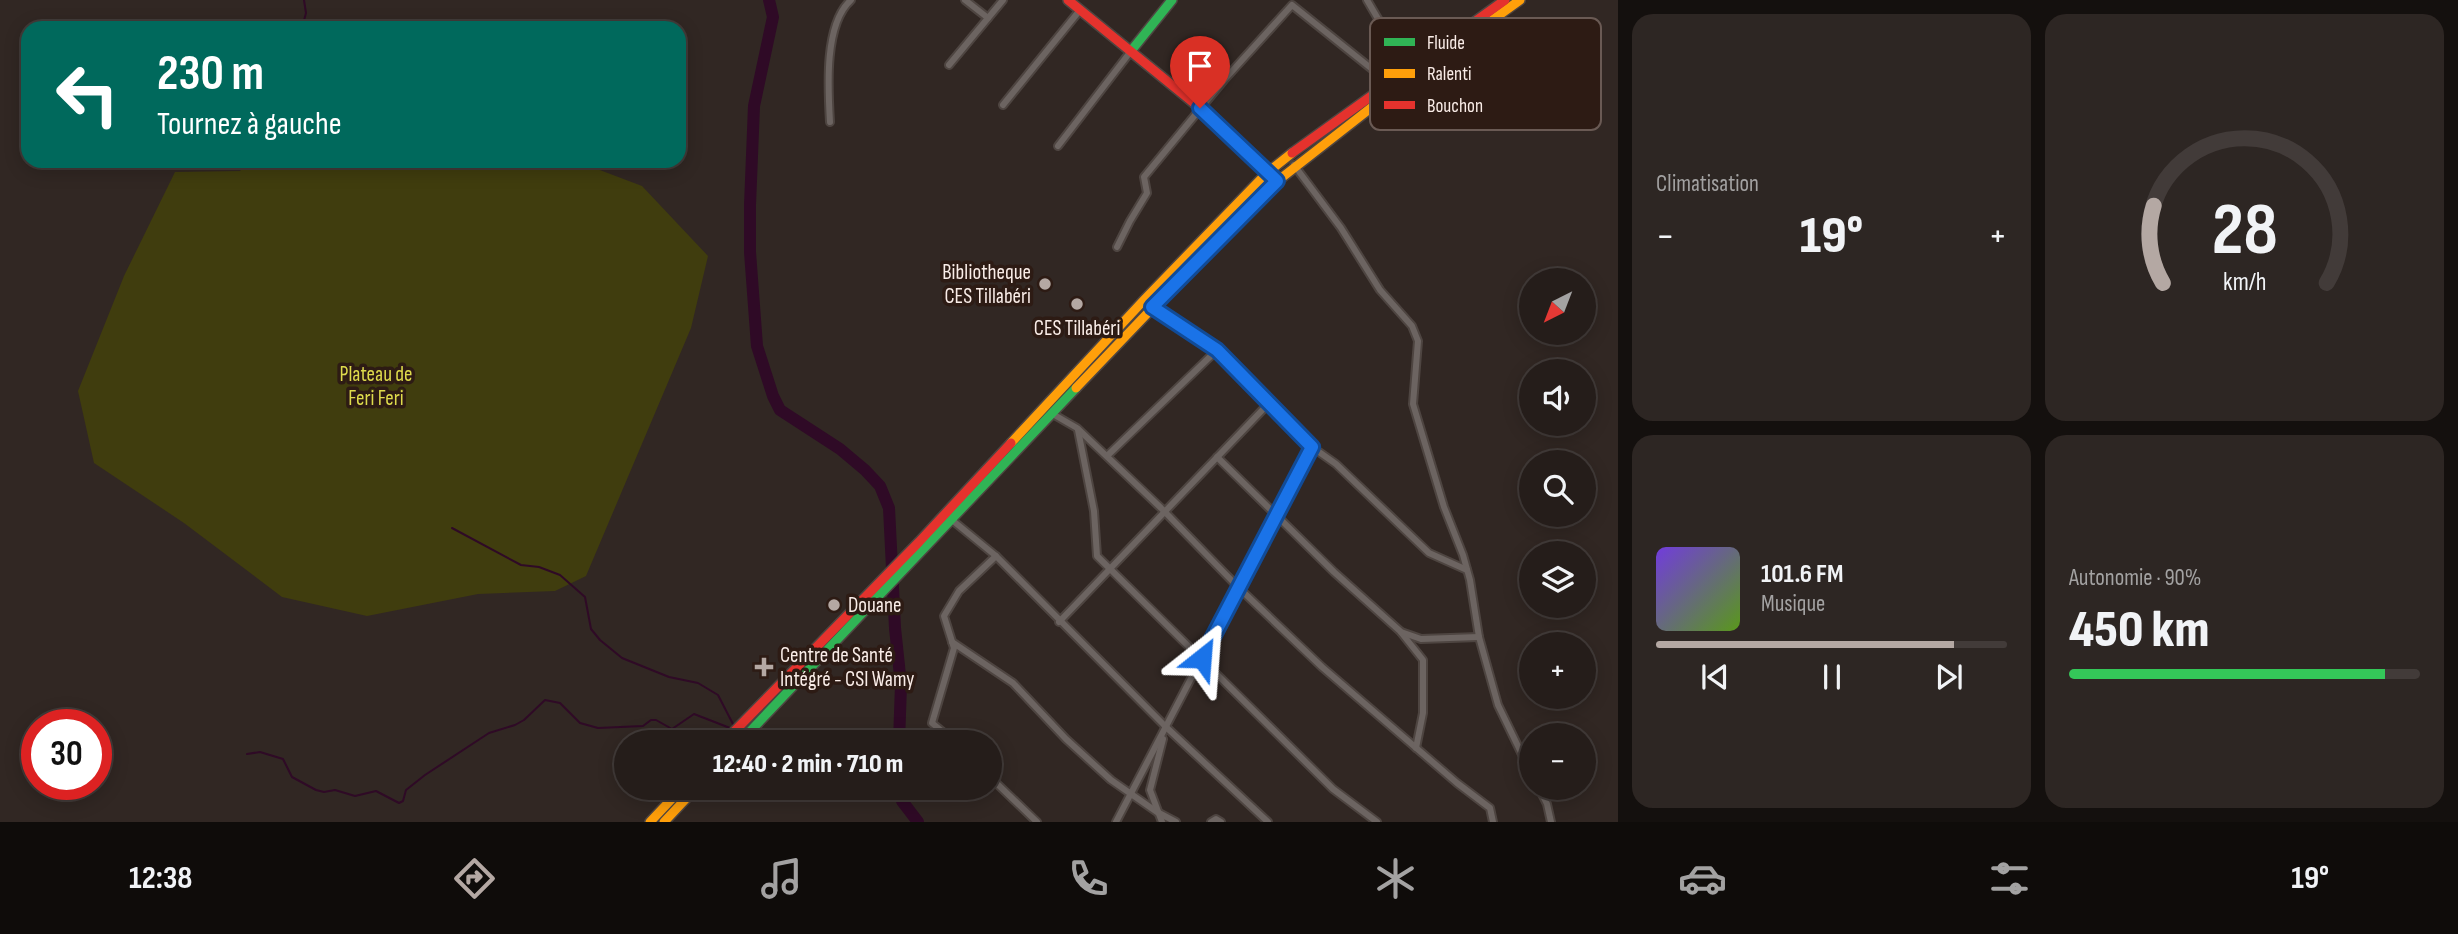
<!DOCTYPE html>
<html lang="fr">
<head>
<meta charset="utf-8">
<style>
	:root { --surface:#251d1a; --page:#2d2623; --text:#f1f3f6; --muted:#a3a2a2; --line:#423b39; --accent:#b4a8a3 }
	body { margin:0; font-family:"Sofia Sans Condensed",sans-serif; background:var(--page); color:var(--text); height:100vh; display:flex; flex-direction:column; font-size:26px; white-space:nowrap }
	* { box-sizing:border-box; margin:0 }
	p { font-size:23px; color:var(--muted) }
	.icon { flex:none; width:38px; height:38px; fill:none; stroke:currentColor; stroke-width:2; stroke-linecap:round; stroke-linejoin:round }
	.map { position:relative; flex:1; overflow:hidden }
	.drawer { display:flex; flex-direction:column; gap:14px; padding:14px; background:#14100e; width:840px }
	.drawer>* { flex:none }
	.hud { position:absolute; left:21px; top:21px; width:665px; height:147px; border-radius:21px; box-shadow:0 4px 18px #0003,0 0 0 2px var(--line); background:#00695c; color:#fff; overflow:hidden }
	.needle { width:46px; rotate:222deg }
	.controls { position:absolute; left:1519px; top:268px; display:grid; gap:14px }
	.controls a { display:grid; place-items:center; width:77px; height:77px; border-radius:50%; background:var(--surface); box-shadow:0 4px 18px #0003,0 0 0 2px var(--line); font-size:35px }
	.speed { position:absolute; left:21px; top:709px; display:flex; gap:14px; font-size:35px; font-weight:700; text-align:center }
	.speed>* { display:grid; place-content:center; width:91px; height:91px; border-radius:50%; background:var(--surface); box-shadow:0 4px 18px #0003,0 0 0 2px var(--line); line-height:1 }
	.speed .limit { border:10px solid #d22; background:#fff; color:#111 }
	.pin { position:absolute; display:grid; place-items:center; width:60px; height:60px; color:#fff; margin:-72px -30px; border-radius:50% 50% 50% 0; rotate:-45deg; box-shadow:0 0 7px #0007 }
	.pin .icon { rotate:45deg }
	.me { position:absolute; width:77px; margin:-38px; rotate:28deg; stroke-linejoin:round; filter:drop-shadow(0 0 5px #0008) }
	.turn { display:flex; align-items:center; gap:24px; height:147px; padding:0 21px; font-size:32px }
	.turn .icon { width:91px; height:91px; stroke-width:2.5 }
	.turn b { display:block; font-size:49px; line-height:60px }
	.big { font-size:52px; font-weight:800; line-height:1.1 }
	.drawer .card { flex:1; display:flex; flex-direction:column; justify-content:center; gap:10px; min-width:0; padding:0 24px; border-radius:21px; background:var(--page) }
	.drawer .dial { align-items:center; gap:0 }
	.dial svg { height:182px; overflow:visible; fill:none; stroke:var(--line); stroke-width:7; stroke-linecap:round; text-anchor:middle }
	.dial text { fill:var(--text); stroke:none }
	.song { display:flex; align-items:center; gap:21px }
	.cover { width:84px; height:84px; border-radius:10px; background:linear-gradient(135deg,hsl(260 70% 55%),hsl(90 70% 35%)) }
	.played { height:7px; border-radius:4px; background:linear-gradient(90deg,var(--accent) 85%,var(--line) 85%) }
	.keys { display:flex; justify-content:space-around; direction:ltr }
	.heat { display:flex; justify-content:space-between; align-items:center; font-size:38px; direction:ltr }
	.charge { height:10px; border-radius:5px; background:linear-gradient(90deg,#34c759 90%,var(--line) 0) }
	.drawer .tiles { flex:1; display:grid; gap:14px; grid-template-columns:repeat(2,1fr) }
	.trip { position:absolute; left:614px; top:730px; width:388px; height:70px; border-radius:35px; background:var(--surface); box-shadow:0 4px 18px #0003,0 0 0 2px var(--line); font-weight:800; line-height:70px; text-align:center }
	.dock { display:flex; height:112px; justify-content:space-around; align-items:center; background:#0f0c0a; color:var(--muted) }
	.dock .icon { width:49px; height:49px }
	.dock .active { color:var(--accent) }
	.dock b { font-size:32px; color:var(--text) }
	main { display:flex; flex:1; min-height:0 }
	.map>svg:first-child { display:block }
</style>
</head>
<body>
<main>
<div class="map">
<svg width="1618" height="822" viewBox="0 0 1618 822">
	<rect width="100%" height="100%" fill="#312723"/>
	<polygon fill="#403d0e" points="249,161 576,161 642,186 708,256 691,328 586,576 555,591 478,594 367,616 282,597 184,523 94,463 78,391 124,276 175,172 240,171"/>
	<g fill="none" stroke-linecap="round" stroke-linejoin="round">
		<g stroke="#2f0a26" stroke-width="2">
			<polyline points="302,28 306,13 304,0"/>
			<polyline points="452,528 521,565 539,567 560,575 585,597 591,629 600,640 622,658 669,677 698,683 718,695 734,726"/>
			<polyline points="747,739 754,742"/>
			<polyline points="247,754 260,752 283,759 292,777 316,790 324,792 335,790 355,796 376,791 399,803 403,801 406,790 425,775 489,733 515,725 524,720 545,700 560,703 580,723 598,728 643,726 651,720 656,720 672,729 694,714 730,728"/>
		</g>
		<g stroke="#2f0a26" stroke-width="12">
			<polyline points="769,0 773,17 754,106 750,205 750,252 757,346 773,396 780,410 840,449 865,470 880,486 889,508 895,628 901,685 899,742"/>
			<polyline points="899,788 902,801 918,822"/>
		</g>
		<defs>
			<g id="street">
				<polyline points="965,0 988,18"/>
				<polyline points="1367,0 1408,70"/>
				<polyline points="949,65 1003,0"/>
				<polyline points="1388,76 1389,64 1397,53"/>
				<polyline points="1003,105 1080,10"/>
				<path d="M 830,122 C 828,88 824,24 851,0"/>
				<polyline points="1058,146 1131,51"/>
				<polyline points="1294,165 1341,228 1380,290 1412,326 1418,341 1413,404 1444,507 1463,555 1470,580 1479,637 1498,705 1531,773"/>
				<polyline points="1117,247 1130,221 1147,193 1144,177 1224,80 1292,5 1372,69 1388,74"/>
				<polyline points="1144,300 1217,350 1312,447 1336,464 1429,553 1467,570"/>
				<polyline points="1051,413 1077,428 1161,508 1240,589 1322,667 1457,783 1490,808 1493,822"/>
				<polyline points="1078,430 1094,511 1097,556 1333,789 1377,822"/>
				<polyline points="1107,456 1217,350"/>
				<polyline points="1217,457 1334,572 1400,631 1423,660 1423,713 1416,748"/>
				<polyline points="952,520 996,556 1166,727 1268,822"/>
				<polyline points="1059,622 1270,402"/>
				<polyline points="1401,632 1421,639 1479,637"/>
				<polyline points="952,642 1013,683 1066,739 1111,780 1157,812 1176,822"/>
				<polyline points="955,742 932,723 954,648 944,616 959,591 996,556"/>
				<polyline points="990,777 1037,822"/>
				<polyline points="1539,788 1547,804 1551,822"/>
				<polyline points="1116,822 1312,447"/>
				<polyline points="1162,822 1150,790 1163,739"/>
				<polyline points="1211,822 1216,819 1221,822"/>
			</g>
			<g id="fast">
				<polyline points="1131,51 1172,0"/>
				<polyline points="740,742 1076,388"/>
			</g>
			<g id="slow">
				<polyline points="1076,388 1248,208 1280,179 1381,100 1520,0"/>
				<polyline points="1011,443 1144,300 1267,173 1292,153"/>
				<polyline points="650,822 682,788"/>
				<polyline points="664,822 696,788"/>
			</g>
			<g id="jam">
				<polyline points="1068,0 1200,108 1277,181"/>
				<polyline points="1292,153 1505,0"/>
				<polyline points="724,742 919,542 1011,443"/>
			</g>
		</defs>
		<use href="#street" stroke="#4e4541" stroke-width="10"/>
		<use href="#fast" stroke="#4e4541" stroke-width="12"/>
		<use href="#slow" stroke="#4e4541" stroke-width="12"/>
		<use href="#jam" stroke="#4e4541" stroke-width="12"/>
		<use href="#street" stroke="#6c6461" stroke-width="6"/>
		<use href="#fast" stroke="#30b455" stroke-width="9"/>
		<use href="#slow" stroke="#ff9f0a" stroke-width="9"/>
		<use href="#jam" stroke="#e5322d" stroke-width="9"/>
	</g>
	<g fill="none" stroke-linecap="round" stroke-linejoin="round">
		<defs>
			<polyline id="route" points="1200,108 1277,181 1152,307 1217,350 1312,447 1202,658"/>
		</defs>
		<use href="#route" stroke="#114b97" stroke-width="18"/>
		<use href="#route" stroke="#1a73e8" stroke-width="12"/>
	</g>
	<g fill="#b4a8a3" stroke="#2d1b14" stroke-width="2.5">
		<circle cx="1045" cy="284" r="7"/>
		<circle cx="1077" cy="304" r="7"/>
		<circle cx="834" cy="605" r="7"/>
		<path d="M760.5 656.5h7v7h7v7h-7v7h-7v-7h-7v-7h7z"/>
	</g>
	<g text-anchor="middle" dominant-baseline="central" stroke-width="7" stroke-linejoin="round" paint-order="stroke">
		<g font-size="21" fill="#faede8" stroke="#2d1b14" text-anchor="start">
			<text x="1031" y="272" text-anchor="end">Bibliotheque<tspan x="1031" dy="24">CES Tillabéri</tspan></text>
			<text x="1077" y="328" text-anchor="middle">CES Tillabéri</text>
			<text x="848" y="605">Douane</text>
			<text x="780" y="655">Centre de Santé<tspan x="780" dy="24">Intégré - CSI Wamy</tspan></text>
		</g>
		<g font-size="21" fill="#dedb4c" stroke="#2d1b14">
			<text x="376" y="374">Plateau de<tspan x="376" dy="24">Feri Feri</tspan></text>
		</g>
	</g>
	<rect x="1370" y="18" width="231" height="112" rx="10" fill="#2d1b14" stroke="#6a5a54" stroke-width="2"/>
	<rect x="1384" y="38" width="31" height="8" fill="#30b455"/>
	<rect x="1384" y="69" width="31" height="9" fill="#ff9f0a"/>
	<rect x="1384" y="101" width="31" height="8" fill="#e5322d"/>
	<g font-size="19" fill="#faede8">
		<text x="1427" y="49">Fluide</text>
		<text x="1427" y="80">Ralenti</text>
		<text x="1427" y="112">Bouchon</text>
	</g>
</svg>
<div class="controls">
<a><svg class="needle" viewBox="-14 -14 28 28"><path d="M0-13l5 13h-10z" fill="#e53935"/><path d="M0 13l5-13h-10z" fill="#a3a2a2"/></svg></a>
<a><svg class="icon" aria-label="sound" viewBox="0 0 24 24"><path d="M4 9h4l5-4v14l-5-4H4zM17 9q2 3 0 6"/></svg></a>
<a><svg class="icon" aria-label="search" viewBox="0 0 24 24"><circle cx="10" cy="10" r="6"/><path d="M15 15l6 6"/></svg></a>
<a><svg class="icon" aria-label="layers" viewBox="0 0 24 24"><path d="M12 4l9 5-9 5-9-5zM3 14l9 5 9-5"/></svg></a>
<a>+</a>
<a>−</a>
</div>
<div class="speed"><div class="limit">30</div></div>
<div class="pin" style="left:1200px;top:108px;background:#d93025"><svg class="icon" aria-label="arrive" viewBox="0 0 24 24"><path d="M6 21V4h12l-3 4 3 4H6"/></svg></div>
<svg class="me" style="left:1202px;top:658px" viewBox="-20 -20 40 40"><path d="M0-17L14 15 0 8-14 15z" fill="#1a73e8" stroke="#fff" stroke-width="4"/></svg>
<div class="trip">12:40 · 2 min · 710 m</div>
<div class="hud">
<div class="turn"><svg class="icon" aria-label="left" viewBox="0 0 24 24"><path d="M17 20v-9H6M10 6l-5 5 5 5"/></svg><div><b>230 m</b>Tournez à gauche</div></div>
</div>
</div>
<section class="drawer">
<div class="tiles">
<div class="card"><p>Climatisation</p>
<div class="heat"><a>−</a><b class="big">19°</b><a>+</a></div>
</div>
<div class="card dial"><svg viewBox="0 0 100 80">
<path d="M14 69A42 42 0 1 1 86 69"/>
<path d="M14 69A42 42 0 0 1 10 35" stroke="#b4a8a3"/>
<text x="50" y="56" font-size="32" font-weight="700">28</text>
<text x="50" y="72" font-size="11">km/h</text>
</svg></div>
<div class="card">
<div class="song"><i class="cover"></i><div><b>101.6 FM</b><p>Musique</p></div></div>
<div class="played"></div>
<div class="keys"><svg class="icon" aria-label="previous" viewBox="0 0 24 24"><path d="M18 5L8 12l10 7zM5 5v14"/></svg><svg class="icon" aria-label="pause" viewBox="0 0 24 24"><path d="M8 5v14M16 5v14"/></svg><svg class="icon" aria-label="next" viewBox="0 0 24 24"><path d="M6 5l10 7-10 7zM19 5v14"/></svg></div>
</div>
<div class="card"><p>Autonomie · 90%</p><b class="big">450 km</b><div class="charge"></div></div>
</div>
</section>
</main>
<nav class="dock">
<b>12:38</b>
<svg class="icon active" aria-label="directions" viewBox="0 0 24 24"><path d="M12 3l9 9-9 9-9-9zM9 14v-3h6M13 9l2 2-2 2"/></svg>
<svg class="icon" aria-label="music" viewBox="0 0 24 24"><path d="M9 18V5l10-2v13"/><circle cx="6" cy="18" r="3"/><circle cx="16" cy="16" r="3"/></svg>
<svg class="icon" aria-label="phone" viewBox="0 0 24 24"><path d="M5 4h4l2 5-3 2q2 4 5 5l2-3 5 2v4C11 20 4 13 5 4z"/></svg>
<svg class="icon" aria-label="climate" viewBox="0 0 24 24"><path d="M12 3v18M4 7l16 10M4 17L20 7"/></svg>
<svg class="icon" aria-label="car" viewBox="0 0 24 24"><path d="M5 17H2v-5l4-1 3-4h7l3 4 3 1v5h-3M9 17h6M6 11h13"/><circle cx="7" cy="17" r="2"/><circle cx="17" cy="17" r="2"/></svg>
<svg class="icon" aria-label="filters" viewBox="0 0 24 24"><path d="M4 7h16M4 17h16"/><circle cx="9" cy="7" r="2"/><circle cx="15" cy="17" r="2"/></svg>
<b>19°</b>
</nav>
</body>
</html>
